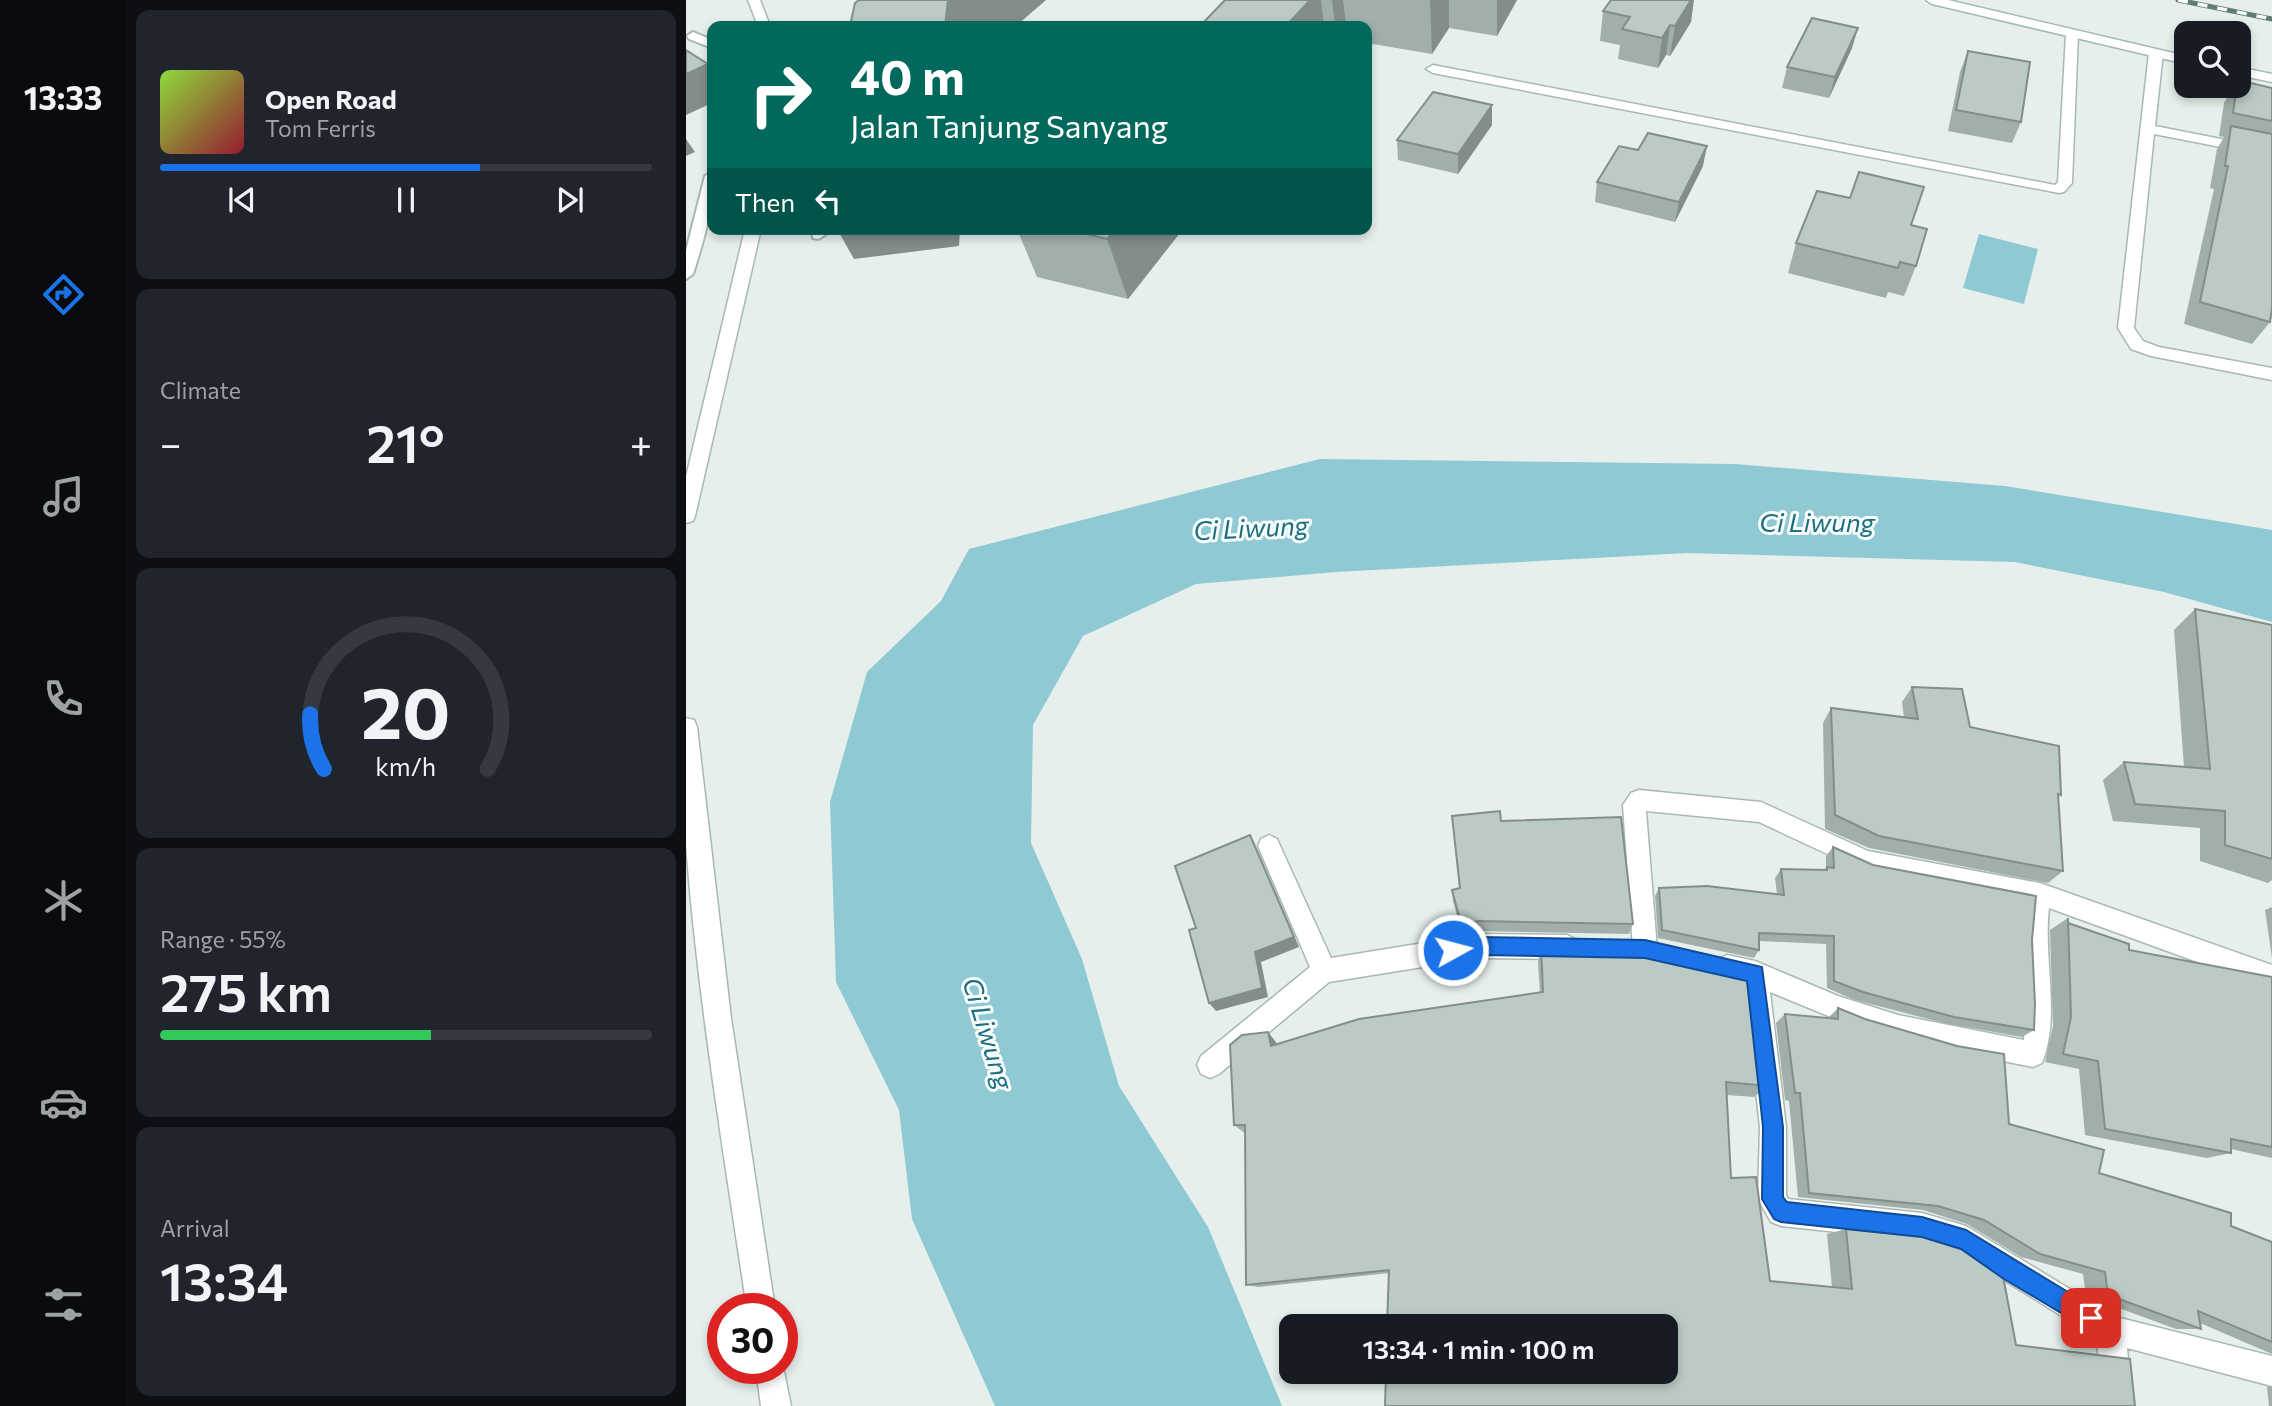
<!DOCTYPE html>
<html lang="en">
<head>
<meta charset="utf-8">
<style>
	:root { --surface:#171b24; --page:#20242c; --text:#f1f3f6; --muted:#9ea1a6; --line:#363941; --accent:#1a73e8 }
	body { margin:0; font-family:Commissioner,sans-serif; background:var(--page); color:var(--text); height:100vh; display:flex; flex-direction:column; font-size:26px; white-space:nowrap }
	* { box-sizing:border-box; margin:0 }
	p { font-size:23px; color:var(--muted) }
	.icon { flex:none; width:38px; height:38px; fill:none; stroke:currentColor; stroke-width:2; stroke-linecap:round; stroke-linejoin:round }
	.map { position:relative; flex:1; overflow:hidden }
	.side { display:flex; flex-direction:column; gap:10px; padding:10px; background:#0d0f14; width:560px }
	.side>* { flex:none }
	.guide { position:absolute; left:21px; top:21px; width:665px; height:214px; border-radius:14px; box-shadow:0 4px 10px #0003; background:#00695c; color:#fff; overflow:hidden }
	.buttons { position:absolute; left:1488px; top:21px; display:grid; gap:14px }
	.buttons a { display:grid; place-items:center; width:77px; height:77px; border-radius:14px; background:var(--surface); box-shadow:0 4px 10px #0003; font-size:35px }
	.speed { position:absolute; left:21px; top:1293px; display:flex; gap:14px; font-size:35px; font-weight:700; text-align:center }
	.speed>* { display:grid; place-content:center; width:91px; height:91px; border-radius:50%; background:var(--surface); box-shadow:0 4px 10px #0003; line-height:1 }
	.speed .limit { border:10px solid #d22; background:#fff; color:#111 }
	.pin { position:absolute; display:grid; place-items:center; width:60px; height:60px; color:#fff; margin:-30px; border-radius:14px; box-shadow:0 4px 10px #0006 }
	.me { position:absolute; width:77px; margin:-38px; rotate:83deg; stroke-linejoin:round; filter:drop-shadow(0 0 5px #0008) }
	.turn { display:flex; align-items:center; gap:24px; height:147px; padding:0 28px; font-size:32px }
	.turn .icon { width:91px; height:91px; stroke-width:2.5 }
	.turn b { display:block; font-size:49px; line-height:60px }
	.then { display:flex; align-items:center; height:66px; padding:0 28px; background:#0003; gap:14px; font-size:26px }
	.big { font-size:52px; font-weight:600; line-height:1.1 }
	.side .widget { flex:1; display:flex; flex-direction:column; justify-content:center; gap:10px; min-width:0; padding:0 24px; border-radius:14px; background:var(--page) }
	.side .dial { align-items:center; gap:0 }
	.dial svg { height:182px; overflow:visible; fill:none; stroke:var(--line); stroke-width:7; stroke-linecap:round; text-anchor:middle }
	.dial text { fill:var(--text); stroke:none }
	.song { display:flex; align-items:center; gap:21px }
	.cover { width:84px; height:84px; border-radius:10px; background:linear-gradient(135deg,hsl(90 70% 55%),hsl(350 70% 35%)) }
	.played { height:7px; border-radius:4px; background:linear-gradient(90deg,var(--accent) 65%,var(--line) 65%) }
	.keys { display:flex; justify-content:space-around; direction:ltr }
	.heat { display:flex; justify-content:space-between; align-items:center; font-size:38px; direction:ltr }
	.charge { height:10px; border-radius:5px; background:linear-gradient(90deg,#34c759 55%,var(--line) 0) }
	.trip { position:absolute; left:593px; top:1314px; width:399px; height:70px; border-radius:14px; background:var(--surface); box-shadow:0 4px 10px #0003; font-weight:600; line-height:70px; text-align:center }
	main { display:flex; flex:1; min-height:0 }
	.tabs { display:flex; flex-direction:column; width:126px; justify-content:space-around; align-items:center; background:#090b0e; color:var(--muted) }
	.tabs .icon { width:49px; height:49px }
	.tabs .current { color:var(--accent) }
	.tabs b { font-size:32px; color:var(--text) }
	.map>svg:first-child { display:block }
</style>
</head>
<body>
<main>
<nav class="tabs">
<b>13:33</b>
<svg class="icon current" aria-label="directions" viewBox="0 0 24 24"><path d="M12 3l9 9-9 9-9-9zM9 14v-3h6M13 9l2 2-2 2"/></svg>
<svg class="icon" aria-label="music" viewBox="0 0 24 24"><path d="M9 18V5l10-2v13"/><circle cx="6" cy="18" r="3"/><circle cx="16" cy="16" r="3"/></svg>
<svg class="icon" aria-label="phone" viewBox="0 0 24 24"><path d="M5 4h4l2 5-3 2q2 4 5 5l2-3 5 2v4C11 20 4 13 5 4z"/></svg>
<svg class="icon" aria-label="climate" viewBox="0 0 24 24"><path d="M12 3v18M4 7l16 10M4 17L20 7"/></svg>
<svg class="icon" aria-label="car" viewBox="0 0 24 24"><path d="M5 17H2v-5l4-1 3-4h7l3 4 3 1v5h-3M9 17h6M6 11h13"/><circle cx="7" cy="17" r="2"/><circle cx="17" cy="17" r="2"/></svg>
<svg class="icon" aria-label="filters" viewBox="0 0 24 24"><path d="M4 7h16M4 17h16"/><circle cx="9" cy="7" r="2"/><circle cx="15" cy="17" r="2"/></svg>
</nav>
<section class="side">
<div class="widget">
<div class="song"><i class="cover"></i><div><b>Open Road</b><p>Tom Ferris</p></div></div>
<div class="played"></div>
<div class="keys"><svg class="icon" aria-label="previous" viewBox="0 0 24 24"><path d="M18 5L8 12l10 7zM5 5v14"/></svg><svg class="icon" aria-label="pause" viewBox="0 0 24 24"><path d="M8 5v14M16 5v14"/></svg><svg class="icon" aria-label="next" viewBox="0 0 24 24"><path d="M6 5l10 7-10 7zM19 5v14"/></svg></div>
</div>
<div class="widget"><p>Climate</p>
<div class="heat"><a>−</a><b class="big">21°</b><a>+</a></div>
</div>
<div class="widget dial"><svg viewBox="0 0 100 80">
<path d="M14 69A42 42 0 1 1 86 69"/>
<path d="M14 69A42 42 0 0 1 8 45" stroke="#1a73e8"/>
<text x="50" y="56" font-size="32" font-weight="700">20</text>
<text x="50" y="72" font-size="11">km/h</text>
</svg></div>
<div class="widget"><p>Range · 55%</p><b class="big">275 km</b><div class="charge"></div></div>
<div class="widget"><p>Arrival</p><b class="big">13:34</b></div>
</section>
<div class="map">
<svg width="1586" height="1406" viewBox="0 0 1586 1406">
	<rect width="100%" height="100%" fill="#e6efeb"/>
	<g fill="#8ec9d4">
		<polygon points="1293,234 1352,249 1338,304 1277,288"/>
		<polygon points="634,459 1049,464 1319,486 1586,530 1586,622 1478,592 1329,562 1001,553 650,572 510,584 397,636 347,725 345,843 396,959 433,1086 522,1227 596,1406 309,1406 226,1219 213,1110 150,982 144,802 181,672 255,601 283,549"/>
	</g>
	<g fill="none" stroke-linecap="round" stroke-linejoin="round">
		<defs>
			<g id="lane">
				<polygon points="7,32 26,40 26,48 3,39 1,36"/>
				<path d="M 26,172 C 28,208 18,239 7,274 L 0,279 L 0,251 L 19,176 Z"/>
				<polygon points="126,229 140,229 139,235 132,239 127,238"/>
			</g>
			<g id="street">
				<polygon points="62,0 74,0 84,26 72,26"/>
				<polygon points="1386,30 1392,34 1386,183 1378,192 1373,193 747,73 740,69 747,65 1369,185 1372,182 1380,34"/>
				<polygon points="1470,49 1477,53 1469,126 1586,149 1586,157 1468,134 1448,328 1457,341 1473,347 1586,368 1586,380 1465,356 1445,349 1432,328 1463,53"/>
				<polygon points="59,229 75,229 9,516 7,521 0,523 0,477"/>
				<path d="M 0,718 L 8,720 L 11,727 L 45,1018 L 89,1309 L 61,1309 C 38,1155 12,1000 0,845 C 0,803 0,760 0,718 Z"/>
				<path d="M 953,790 L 1075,802 L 1182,851 L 1354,883 L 1586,965 L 1586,987 L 1583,988 L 1363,908 C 1357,959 1375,1016 1356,1063 L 1347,1067 L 1212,1040 L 1152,1020 L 1084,992 L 1100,1127 L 1100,1195 L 1102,1199 L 1236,1213 L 1280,1226 L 1430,1317 L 1586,1356 L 1586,1386 L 1441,1348 L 1446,1406 L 1416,1406 L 1411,1338 L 1273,1252 L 1236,1241 L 1095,1226 L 1085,1222 L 1072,1199 L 1074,1127 L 1058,983 L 1032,975 L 1029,967 L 1032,959 L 1041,955 L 1069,961 L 1152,996 L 1212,1015 L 1338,1040 L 1340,1011 L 1337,948 L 1341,903 L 1180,872 L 1073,822 L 960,811 L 971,949 L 967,957 L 959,961 L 951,957 L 947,949 L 937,805 L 945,793 Z"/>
				<polygon points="583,835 591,839 645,958 793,934 881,935 889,939 893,947 889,955 881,959 793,958 643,982 533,1074 524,1078 515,1074 511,1065 515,1056 624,967 572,846 575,839"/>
				<polygon points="96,1362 105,1406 75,1406 70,1368 96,1368"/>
			</g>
			<g id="secondary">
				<polygon points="1240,0 1262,0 1500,56 1500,64 1246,4"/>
				<polygon points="1552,67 1586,74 1586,82 1552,75"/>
			</g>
		</defs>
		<use href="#lane" stroke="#a8b8b2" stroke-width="4"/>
		<use href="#street" stroke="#a8b8b2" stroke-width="3"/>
		<use href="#secondary" stroke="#a4bbb3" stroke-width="3"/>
		<use href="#lane" fill="#fff" fill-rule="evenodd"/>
		<use href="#street" fill="#fff" fill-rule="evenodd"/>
		<use href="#secondary" fill="#fff" fill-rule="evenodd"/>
		<defs>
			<polyline id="rail" points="1492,0 1586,19"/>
		</defs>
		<use href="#rail" stroke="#5f7d75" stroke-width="5"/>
		<use href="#rail" stroke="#f7fbf9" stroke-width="3.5" stroke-dasharray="10" stroke-linecap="butt"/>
	</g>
	<g fill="#a1aea9">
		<polygon points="539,0 831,0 811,36 763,28 746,54 681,43 681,26 514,26"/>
		<polygon points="917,11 1005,22 984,56 980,55 972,68 932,59 934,45 914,41"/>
		<polygon points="1166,48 1143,98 1096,88 1101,67"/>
		<polygon points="1282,51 1335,122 1326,143 1262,131 1274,72"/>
		<polygon points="1548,86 1586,88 1586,308 1584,322 1566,344 1498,324 1528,189 1524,188 1531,149 1538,137 1533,136 1538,103"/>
		<polygon points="806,105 806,125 772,174 712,160 711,140"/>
		<polygon points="952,150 1017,166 989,222 909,202 911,182"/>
		<polygon points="1225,225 1230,266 1218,296 1202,292 1200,298 1102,273 1110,243"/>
		<polygon points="331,229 497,229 442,299 351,277"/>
		<polygon points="1509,609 1586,625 1586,880 1582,883 1514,861 1514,828 1427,821 1417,780 1438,762 1498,767 1488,630"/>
		<polygon points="1226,687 1284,727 1375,795 1372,797 1377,871 1362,883 1183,848 1139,829 1137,723 1145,708 1218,717 1216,702"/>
		<polygon points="766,816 815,821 947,924 943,934 793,931 776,934 767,901 766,890 773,888"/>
		<polygon points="1147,847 1346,940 1348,1030 1336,1037 1258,1023 1169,1000 1141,988 1140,944 1073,941 1073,950 1068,958 972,938 969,896 973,888 1091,894 1089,878 1095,869 1138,870 1140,867 1140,856"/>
		<polygon points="1586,907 1586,958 1579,910"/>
		<polygon points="1382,918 1382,923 1443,950 1586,977 1586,1158 1545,1149 1545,1153 1521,1158 1399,1135 1393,1069 1359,1062 1367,1026 1364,930"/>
		<polygon points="855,945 1082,1086 1068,1097 1041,1095 1045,1178 1084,1281 1146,1287 1141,1234 1160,1229 1330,1345 703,1273 572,1287 560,1285 560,1134 548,1125 582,1032 591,1044 854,993 852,962"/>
		<polygon points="1152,1008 1323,1124 1413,1173 1586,1242 1586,1354 1514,1323 1515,1329 1490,1329 1400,1296 1397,1274 1335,1257 1281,1224 1237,1210 1112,1197 1103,1101 1099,1100 1090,1023 1099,1014 1142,1018"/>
		<polygon points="1586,1386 1586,1406 1583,1406 1581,1387"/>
	</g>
	<g fill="#838d89">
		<polygon points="262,0 360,0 330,26 259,26"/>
		<polygon points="624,0 635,0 638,26 600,26"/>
		<polygon points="646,0 657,0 660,26 649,26"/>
		<polygon points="744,0 763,0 763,28 746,54"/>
		<polygon points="811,0 831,0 811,36"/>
		<polygon points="1004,0 1008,0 1005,22 984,56 989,26"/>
		<polygon points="984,25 980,55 972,68 976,38"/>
		<polygon points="1172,28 1166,48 1143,98 1149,77"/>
		<polygon points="22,64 26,71 26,103 0,115 0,74"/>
		<polygon points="806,105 806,125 772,174 772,154"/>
		<polygon points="0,139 9,152 0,156"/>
		<polygon points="1021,146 1017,166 989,222 993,202"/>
		<polygon points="151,229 274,229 273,246 168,259"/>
		<polygon points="429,229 497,229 442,299 421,239"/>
		<polygon points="570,847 613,947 575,962 582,997 530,1011 523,1003 569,952"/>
		<polygon points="582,1032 592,1045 585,1046"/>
	</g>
	<g fill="#bbcac4" stroke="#838d89" stroke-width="2">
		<polygon points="173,0 262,0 259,26 164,26 169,3"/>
		<polygon points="539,0 624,0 600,26 514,26"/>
		<polygon points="925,0 1005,0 989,26 984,25 976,38 936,29 944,17 917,11"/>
		<polygon points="1126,18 1172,28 1149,77 1101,67"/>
		<polygon points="0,50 22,64 0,74"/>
		<polygon points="1282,51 1344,62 1335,122 1270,110"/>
		<polygon points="1552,80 1586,88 1586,121 1547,113 1551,86 1552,86"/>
		<polygon points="747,92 806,105 772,154 711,140"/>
		<polygon points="1545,126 1586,134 1586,308 1584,322 1514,302 1542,166 1539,166"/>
		<polygon points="962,133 1021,146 993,202 911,182 933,146 952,150"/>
		<polygon points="1173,172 1238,187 1225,225 1241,229 1230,266 1214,262 1212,268 1110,243 1131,191 1164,198"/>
		<polygon points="380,229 429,229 421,239"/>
		<polygon points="1509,609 1586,625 1586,859 1539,845 1539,811 1449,804 1438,762 1524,769"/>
		<polygon points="1226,687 1276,689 1284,727 1373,746 1375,795 1372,794 1377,871 1193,836 1149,815 1145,708 1232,719"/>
		<polygon points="814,811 815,821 935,817 947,924 793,921 775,924 766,890 774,888 766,816"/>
		<polygon points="564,835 608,937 569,952 576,988 523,1003 503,930 510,928 489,866"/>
		<polygon points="1147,847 1187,865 1350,896 1346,940 1349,1004 1348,1030 1268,1017 1177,992 1148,981 1148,936 1073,933 1073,950 976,930 973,888 1021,886 1098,895 1095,869 1141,870 1141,867 1148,868"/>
		<polygon points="1382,918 1382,923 1443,944 1443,950 1586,977 1586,1147 1545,1139 1545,1153 1419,1129 1412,1061 1377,1054 1385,1017"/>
		<polygon points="855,945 966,947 1068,969 1082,1086 1040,1082 1045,1178 1070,1177 1084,1281 1166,1289 1160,1229 1259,1239 1298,1251 1314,1260 1330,1345 1444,1359 1449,1406 699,1406 700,1372 980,1372 980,1326 701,1326 703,1270 560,1285 559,1125 548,1125 544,1045 556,1035 582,1032 585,1046 673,1019 857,992"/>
		<polygon points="1152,1008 1179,1019 1271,1046 1318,1054 1323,1124 1418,1150 1413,1173 1545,1213 1545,1226 1586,1242 1586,1342 1512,1311 1515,1329 1422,1295 1419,1272 1354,1254 1298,1220 1252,1206 1123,1193 1114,1093 1109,1093 1099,1014 1152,1019"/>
	</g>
	<polygon fill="#1a73e8" stroke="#114b97" stroke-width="2" points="793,937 959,940 1076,967 1097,1127 1097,1197 1101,1202 1236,1217 1280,1230 1413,1311 1416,1318 1413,1326 1405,1329 1397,1326 1318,1279 1275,1249 1236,1237 1095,1222 1088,1219 1076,1199 1077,1127 1061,981 959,958 793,955 767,959 760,956 758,950 760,944"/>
	<g text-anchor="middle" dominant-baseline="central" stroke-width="6" stroke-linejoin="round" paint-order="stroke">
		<g font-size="26" font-style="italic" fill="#1c6f80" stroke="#f7fbf9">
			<text x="1131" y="521">Ci Liwung</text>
			<text transform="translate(565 527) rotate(-3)">Ci Liwung</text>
			<text transform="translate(303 1033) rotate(73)">Ci Liwung</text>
		</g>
	</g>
</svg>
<div class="buttons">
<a><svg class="icon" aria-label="search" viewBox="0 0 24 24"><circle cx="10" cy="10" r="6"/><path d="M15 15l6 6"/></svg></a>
</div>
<div class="speed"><div class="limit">30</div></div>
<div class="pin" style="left:1405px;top:1318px;background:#d93025"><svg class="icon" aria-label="arrive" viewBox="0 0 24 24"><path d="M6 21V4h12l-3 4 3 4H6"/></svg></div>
<svg class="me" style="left:767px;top:950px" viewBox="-20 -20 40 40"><circle r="17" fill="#1a73e8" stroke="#fff" stroke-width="3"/><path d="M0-11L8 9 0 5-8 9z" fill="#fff"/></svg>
<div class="trip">13:34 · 1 min · 100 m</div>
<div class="guide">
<div class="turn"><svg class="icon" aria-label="right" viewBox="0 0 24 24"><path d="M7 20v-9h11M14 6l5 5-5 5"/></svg><div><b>40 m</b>Jalan Tanjung Sanyang</div></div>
<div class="then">Then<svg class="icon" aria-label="left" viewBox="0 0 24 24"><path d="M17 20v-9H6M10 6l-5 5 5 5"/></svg></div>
</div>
</div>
</main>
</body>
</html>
